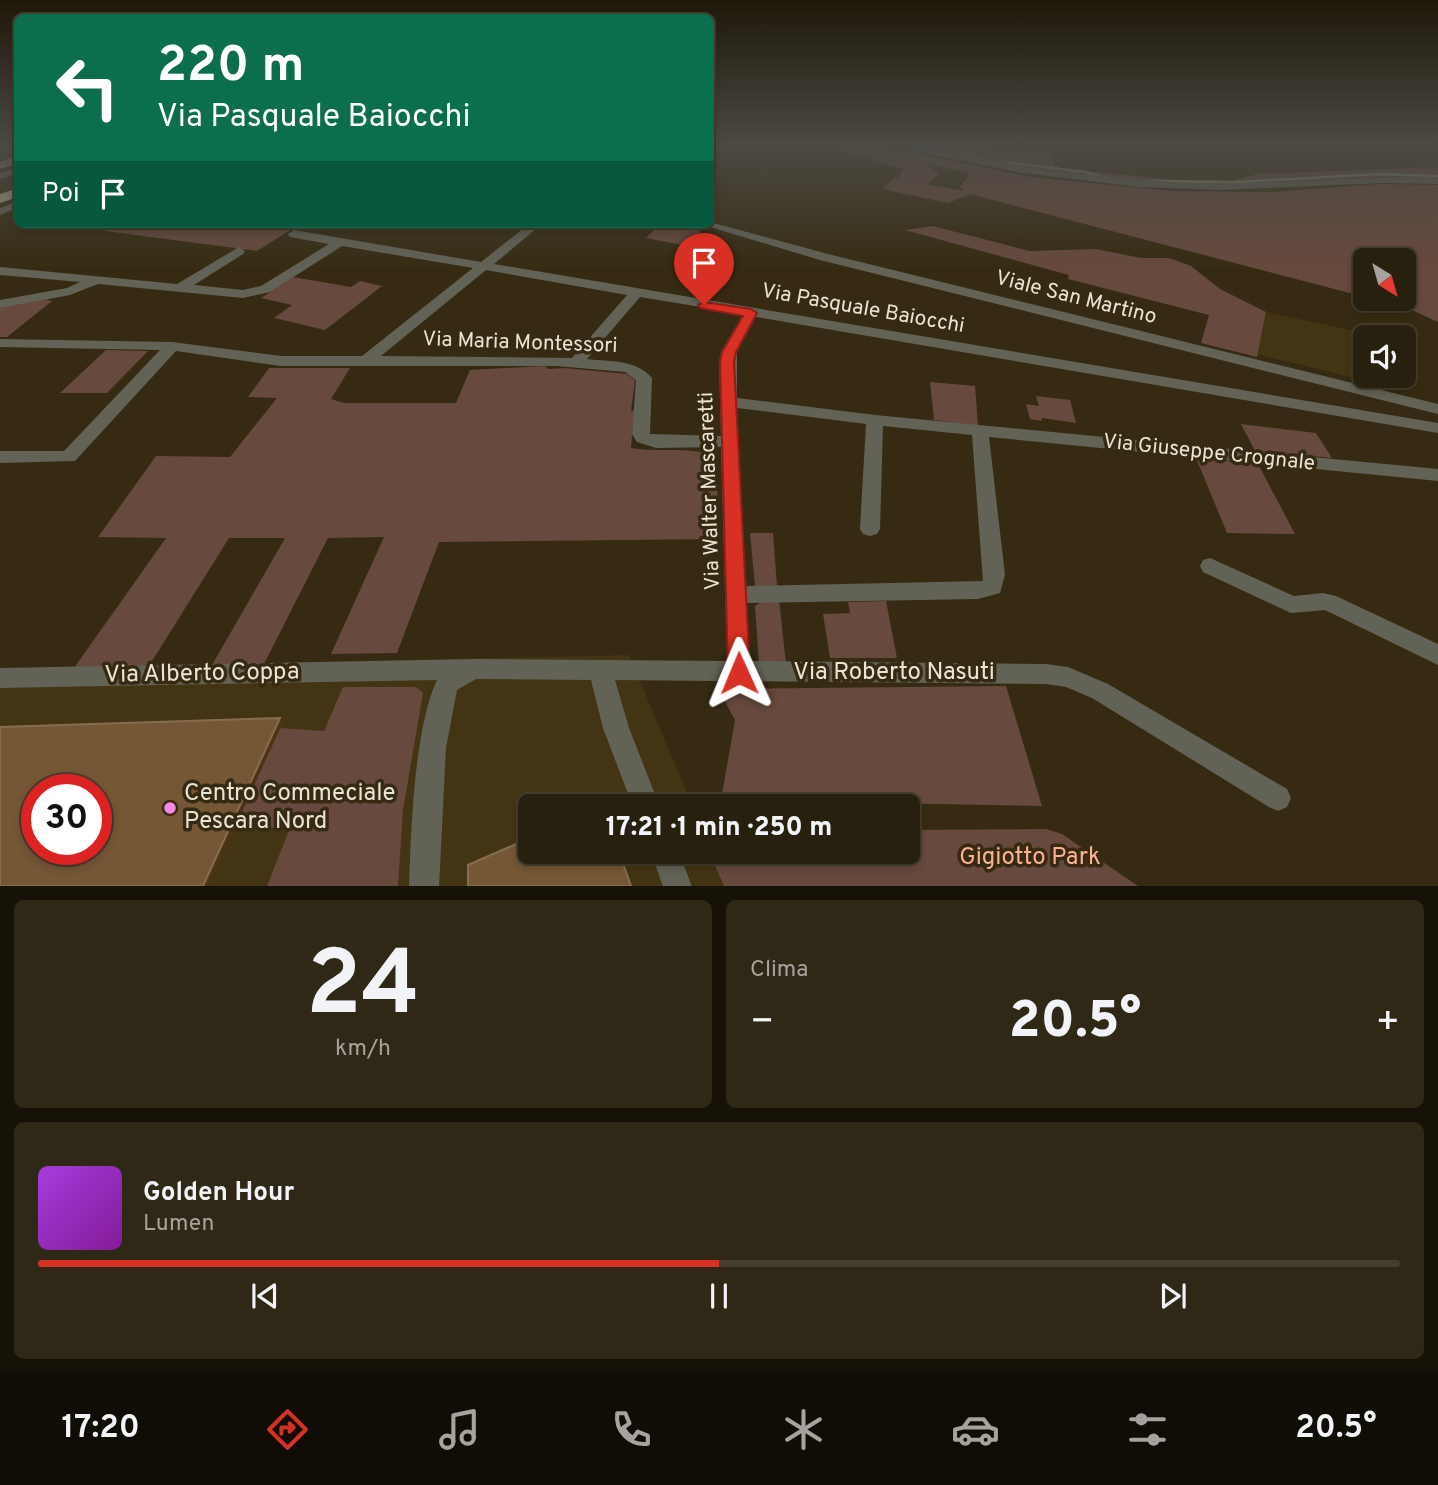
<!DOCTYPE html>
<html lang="it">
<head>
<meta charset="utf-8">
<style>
	:root { --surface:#28200e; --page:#302817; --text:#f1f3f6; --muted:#a5a39e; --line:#443e2e; --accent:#d93025 }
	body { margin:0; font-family:Overpass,sans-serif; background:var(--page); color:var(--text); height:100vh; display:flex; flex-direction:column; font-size:26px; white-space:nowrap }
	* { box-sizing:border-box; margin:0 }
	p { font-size:23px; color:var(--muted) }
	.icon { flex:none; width:38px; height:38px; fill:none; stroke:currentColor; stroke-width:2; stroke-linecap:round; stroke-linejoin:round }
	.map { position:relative; height:886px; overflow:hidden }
	.drawer { display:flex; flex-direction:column; gap:14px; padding:14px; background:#161208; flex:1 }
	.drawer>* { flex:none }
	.hud { position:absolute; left:14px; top:14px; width:700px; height:214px; border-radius:10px; box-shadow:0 4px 10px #0003,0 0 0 2px var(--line); background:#0b6e4f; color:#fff; overflow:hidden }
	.needle { width:46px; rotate:143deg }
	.fabs { position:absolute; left:1353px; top:248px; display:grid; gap:14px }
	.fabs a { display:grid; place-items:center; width:63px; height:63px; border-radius:10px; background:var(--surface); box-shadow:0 4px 10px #0003,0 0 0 2px var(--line); font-size:35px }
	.speed { position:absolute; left:21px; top:774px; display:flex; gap:14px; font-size:35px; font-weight:700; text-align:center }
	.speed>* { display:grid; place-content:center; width:91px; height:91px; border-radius:50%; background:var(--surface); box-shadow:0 4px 10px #0003,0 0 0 2px var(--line); line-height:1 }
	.speed .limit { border:10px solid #d22; background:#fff; color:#111 }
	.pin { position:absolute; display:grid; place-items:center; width:60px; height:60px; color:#fff; margin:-72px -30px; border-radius:50% 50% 50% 0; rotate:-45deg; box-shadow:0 0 7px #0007 }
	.pin .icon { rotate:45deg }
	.me { position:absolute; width:77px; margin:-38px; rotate:359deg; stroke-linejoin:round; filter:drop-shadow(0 0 5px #0008) }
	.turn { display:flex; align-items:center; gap:24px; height:147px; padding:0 28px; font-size:32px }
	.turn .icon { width:91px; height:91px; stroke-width:2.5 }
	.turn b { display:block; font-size:49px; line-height:60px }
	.then { display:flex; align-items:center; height:66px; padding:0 28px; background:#0003; gap:14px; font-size:26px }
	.big { font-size:52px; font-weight:800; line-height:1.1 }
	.drawer .card { flex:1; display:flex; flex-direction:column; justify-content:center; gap:10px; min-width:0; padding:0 24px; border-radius:10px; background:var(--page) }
	.drawer .dial { align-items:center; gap:0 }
	.dial b { font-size:91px; line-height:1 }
	.song { display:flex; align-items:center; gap:21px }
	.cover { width:84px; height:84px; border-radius:10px; background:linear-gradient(135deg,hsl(280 70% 55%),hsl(290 70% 35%)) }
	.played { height:7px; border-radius:4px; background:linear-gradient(90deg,var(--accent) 50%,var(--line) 50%) }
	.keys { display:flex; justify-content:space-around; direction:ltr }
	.heat { display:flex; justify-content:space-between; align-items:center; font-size:38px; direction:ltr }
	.drawer .tiles { flex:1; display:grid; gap:14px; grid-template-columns:1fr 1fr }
	.card:last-child { grid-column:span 2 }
	.trip { position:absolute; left:518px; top:794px; width:402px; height:70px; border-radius:10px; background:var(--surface); box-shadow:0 4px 10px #0003,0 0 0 2px var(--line); font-weight:800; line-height:70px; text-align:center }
	.menu { display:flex; height:112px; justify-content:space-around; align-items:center; background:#100d06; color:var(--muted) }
	.menu .icon { width:49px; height:49px }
	.menu .current { color:var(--accent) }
	.menu b { font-size:32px; color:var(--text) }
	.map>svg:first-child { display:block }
</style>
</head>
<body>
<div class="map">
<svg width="1438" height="887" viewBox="0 0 1438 887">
	<rect width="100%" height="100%" fill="#362b12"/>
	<g fill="#433513" fill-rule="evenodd">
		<polygon points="1266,312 1382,337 1365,338 1365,376 1390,376 1392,387 1257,354"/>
		<path d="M 629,655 L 693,807 L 530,807 L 530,852 L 712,852 L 727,886 L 0,886 L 0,669 ZM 37,789 L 96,789 L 96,849 L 37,849 Z"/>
	</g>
	<g fill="#67493d" fill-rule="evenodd">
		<path d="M 792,146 L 880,146 L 1030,177 L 1173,191 L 1272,192 L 1380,184 L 1438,185 L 1438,322 L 1403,306 L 1375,299 L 1404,299 L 1404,261 L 1365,261 L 1365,297 L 970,194 L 948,203 L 882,189 L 895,177 L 898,178 L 904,169 L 836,149 L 816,151 ZM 926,164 L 967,172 L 969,175 L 960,187 L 963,191 L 927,184 L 939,174 Z"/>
		<path d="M 908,146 L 963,146 L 1044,152 L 1049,148 L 1055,165 L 1061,169 L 1180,180 L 1231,181 L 1257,174 L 1438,167 L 1438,179 C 1354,174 1271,189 1188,185 C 1093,180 1001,164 908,146 Z"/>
		<polygon points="117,224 300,224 257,251 105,231"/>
		<polygon points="660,224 705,226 687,246 646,238"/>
		<polygon points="933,226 1030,251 1096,249 1141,258 1169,258 1191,266 1220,289 1266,312 1257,357 1201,343 1209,315 1068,279 1069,275 905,230"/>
		<polygon points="293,277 351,287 360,281 382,286 325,330 274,318 292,305 261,298"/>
		<polygon points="44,299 52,301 7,337 0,337 0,308"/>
		<polygon points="106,350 148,351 107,393 60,393"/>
		<path d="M 545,366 L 548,369 L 564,368 L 627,374 L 635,380 L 631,411 L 634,411 L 631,448 C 655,453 699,445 717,458 L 718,539 L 439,542 L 397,653 L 331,654 L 384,537 L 328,538 L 264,664 L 212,665 L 285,538 L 229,538 L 149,666 L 74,668 L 166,538 L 98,537 L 156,456 L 230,457 L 277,398 L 248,397 L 269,368 L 350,368 L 331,399 L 344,403 L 456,403 L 470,370 Z"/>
		<polygon points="930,382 975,386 978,426 934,420"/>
		<polygon points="1036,396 1070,400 1076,423 1042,418 1041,421 1030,419 1026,404 1039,406"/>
		<polygon points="1241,424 1316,433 1332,458 1255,451"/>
		<polygon points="1196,458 1258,464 1295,534 1227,533"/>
		<polygon points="750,533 773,533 777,586 755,586"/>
		<polygon points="779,600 786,664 759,663 755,606 761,602"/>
		<polygon points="886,601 897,658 830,658 823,614 850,613 848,602"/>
		<polygon points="1006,686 1042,806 721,800 735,720 718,689"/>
		<polygon points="343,687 416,687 423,693 403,810 398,886 267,886 290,828 235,827 280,728 324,731"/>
		<polygon points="1046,829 1062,834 1138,886 724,886 709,852 908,852 908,830"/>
	</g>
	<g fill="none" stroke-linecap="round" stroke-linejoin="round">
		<g stroke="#81906d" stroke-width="2.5">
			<polyline points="964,147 965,153 981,159"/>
			<polyline points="1000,162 1086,172 1098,176"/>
			<polyline points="1149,181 1239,182 1378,174 1438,176"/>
		</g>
		<g fill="#626256" fill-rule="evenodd">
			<polygon points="2,146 18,146 18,151 4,148"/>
			<polygon points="892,146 913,146 1057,172 1179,183 1247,183 1411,177 1438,178 1438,184 1383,183 1220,190 1138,187 1017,172"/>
			<polygon points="18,168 18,174 0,179 0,173"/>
			<polygon points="18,201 18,208 0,215 0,208"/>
			<polygon points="710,222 828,254 1438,404 1438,414 820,260 700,224 710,224"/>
			<path d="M 529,224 L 542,224 L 494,264 L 1438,423 L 1438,433 L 756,317 L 737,352 L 737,398 L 875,415 L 1438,469 L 1438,481 L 989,437 L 1005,575 L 1000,593 L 978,599 L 747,603 L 750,661 L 1046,664 L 1068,667 L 1108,684 L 1287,789 L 1291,798 L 1287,807 L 1278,811 L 1269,807 L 1092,698 L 1066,687 L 1046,684 L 615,680 L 629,728 L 660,807 L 633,807 L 603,728 L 591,680 L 476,679 L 457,690 L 446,748 L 439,887 L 409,887 C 411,831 414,729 437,680 L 0,688 L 0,668 L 477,659 L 727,661 L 721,447 L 656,448 L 637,442 L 632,434 L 636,380 L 625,372 L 557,366 L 281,366 L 176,351 L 75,461 L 0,463 L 0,451 L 64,451 L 160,350 L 0,347 L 0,339 L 172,342 L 281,356 L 362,356 L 473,268 L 342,246 L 270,292 L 243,298 L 98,284 L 70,295 L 0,308 L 0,300 L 67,288 L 80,282 L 0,275 L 0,267 L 177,284 L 239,247 L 245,251 L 243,254 L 194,285 L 243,290 L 261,286 L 329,244 L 290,237 L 288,234 L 294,230 L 481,262 ZM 486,270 L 627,295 L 572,358 L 381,356 ZM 640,297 L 743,314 L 721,352 L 719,362 L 721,436 L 650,434 L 652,378 C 636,359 610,362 587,359 ZM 737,408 L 866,424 L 860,529 L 863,534 L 870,536 L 877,534 L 880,529 L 883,426 L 972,435 L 983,581 L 746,586 Z"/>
			<polygon points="1210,558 1294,596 1323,593 1336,596 1438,644 1438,665 1325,610 1291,613 1203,572 1200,566 1203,560"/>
			<polygon points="651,852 679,852 692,887 663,887"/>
		</g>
		<polygon fill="#96977e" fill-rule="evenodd" points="18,156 18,163 0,169 0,162"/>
		<polygon fill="#abac8d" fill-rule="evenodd" points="18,188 18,197 0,203 0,194"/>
	</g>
	<polygon fill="#4d3414" points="280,718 283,722 208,886 203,886"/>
	<g fill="#755736" stroke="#876d4f" stroke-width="2" fill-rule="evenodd">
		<path d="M 280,718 L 203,886 L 0,886 L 0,727 ZM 37,789 L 96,789 L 96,849 L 37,849 Z"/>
		<polygon points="530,838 530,852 619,852 631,886 468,886 468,865"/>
	</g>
	<linearGradient id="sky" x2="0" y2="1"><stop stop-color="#1e180a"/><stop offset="0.54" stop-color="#4c4a44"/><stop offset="1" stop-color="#4c4a44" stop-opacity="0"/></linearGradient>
	<rect width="1438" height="270" fill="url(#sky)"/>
	<polygon fill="#d93025" stroke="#8d1f18" stroke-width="2" points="704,302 751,309 757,313 736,352 734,362 750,673 746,679 739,682 731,679 728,673 720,362 722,352 743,316 700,308 698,305"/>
	<circle fill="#f987e8" stroke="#362b12" stroke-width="2.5" cx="170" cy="808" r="7"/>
	<g text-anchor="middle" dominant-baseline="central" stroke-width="7" stroke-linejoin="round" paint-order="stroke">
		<g font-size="21" fill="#eae4d5" stroke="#362b12">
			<text transform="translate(1076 298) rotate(14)">Viale San Martino</text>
			<text transform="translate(863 309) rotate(10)">Via Pasquale Baiocchi</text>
			<text transform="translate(520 343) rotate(2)">Via Maria Montessori</text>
			<text transform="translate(1209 453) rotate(6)">Via Giuseppe Crognale</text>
			<text transform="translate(710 491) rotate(-92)">Via Walter Mascaretti</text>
		</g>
		<g font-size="24" fill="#eae4d5" stroke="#362b12">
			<text x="894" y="673">Via Roberto Nasuti</text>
			<text transform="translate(202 674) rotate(-1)">Via Alberto Coppa</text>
		</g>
		<g font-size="24" fill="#eae4d5" stroke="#362b12" text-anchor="start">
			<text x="184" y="794">Centro Commeciale<tspan x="184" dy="28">Pescara Nord</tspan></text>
		</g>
		<g font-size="24" fill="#feb093" stroke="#362b12">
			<text x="1030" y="858">Gigiotto Park</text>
		</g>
	</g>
</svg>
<div class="fabs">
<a><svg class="needle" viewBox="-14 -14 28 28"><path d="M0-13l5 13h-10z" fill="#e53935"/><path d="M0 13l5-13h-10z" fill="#a5a39e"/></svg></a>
<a><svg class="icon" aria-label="sound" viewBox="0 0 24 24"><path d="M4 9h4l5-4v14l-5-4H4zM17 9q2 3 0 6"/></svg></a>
</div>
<div class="speed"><div class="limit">30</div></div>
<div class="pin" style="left:704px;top:305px;background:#d93025"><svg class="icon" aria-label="arrive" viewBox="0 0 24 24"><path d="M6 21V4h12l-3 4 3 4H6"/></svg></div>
<svg class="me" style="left:739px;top:673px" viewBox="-20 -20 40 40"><path d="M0-17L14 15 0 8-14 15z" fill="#d93025" stroke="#fff" stroke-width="4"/></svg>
<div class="trip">17:21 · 1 min · 250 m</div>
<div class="hud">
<div class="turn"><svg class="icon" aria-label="left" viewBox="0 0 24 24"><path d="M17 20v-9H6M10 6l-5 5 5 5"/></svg><div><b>220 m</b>Via Pasquale Baiocchi</div></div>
<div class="then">Poi<svg class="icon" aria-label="arrive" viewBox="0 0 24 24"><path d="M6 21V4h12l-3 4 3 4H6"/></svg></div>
</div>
</div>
<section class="drawer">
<div class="tiles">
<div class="card dial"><b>24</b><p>km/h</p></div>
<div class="card"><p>Clima</p>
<div class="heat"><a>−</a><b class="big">20.5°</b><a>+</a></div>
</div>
<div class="card">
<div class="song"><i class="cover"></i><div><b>Golden Hour</b><p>Lumen</p></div></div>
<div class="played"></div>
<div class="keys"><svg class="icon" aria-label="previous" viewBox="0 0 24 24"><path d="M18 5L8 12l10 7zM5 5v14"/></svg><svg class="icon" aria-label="pause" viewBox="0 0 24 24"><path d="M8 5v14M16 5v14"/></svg><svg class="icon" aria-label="next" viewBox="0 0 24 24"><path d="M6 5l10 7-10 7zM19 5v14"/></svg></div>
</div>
</div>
</section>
<nav class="menu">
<b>17:20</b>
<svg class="icon current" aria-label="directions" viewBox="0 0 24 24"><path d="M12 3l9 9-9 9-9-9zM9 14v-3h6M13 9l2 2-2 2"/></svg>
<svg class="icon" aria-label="music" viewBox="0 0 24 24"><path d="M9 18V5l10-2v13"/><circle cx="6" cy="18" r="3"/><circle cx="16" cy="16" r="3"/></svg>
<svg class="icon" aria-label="phone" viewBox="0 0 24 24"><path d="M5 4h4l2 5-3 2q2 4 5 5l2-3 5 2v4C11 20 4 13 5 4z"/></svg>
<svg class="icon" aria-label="climate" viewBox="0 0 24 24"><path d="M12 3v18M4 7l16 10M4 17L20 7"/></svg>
<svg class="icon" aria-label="car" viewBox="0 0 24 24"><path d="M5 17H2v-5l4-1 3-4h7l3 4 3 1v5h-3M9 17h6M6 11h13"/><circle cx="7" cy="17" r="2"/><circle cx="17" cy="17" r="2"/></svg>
<svg class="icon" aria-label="filters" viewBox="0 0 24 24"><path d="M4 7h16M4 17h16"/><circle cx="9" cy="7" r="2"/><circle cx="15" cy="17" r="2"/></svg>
<b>20.5°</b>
</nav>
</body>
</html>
